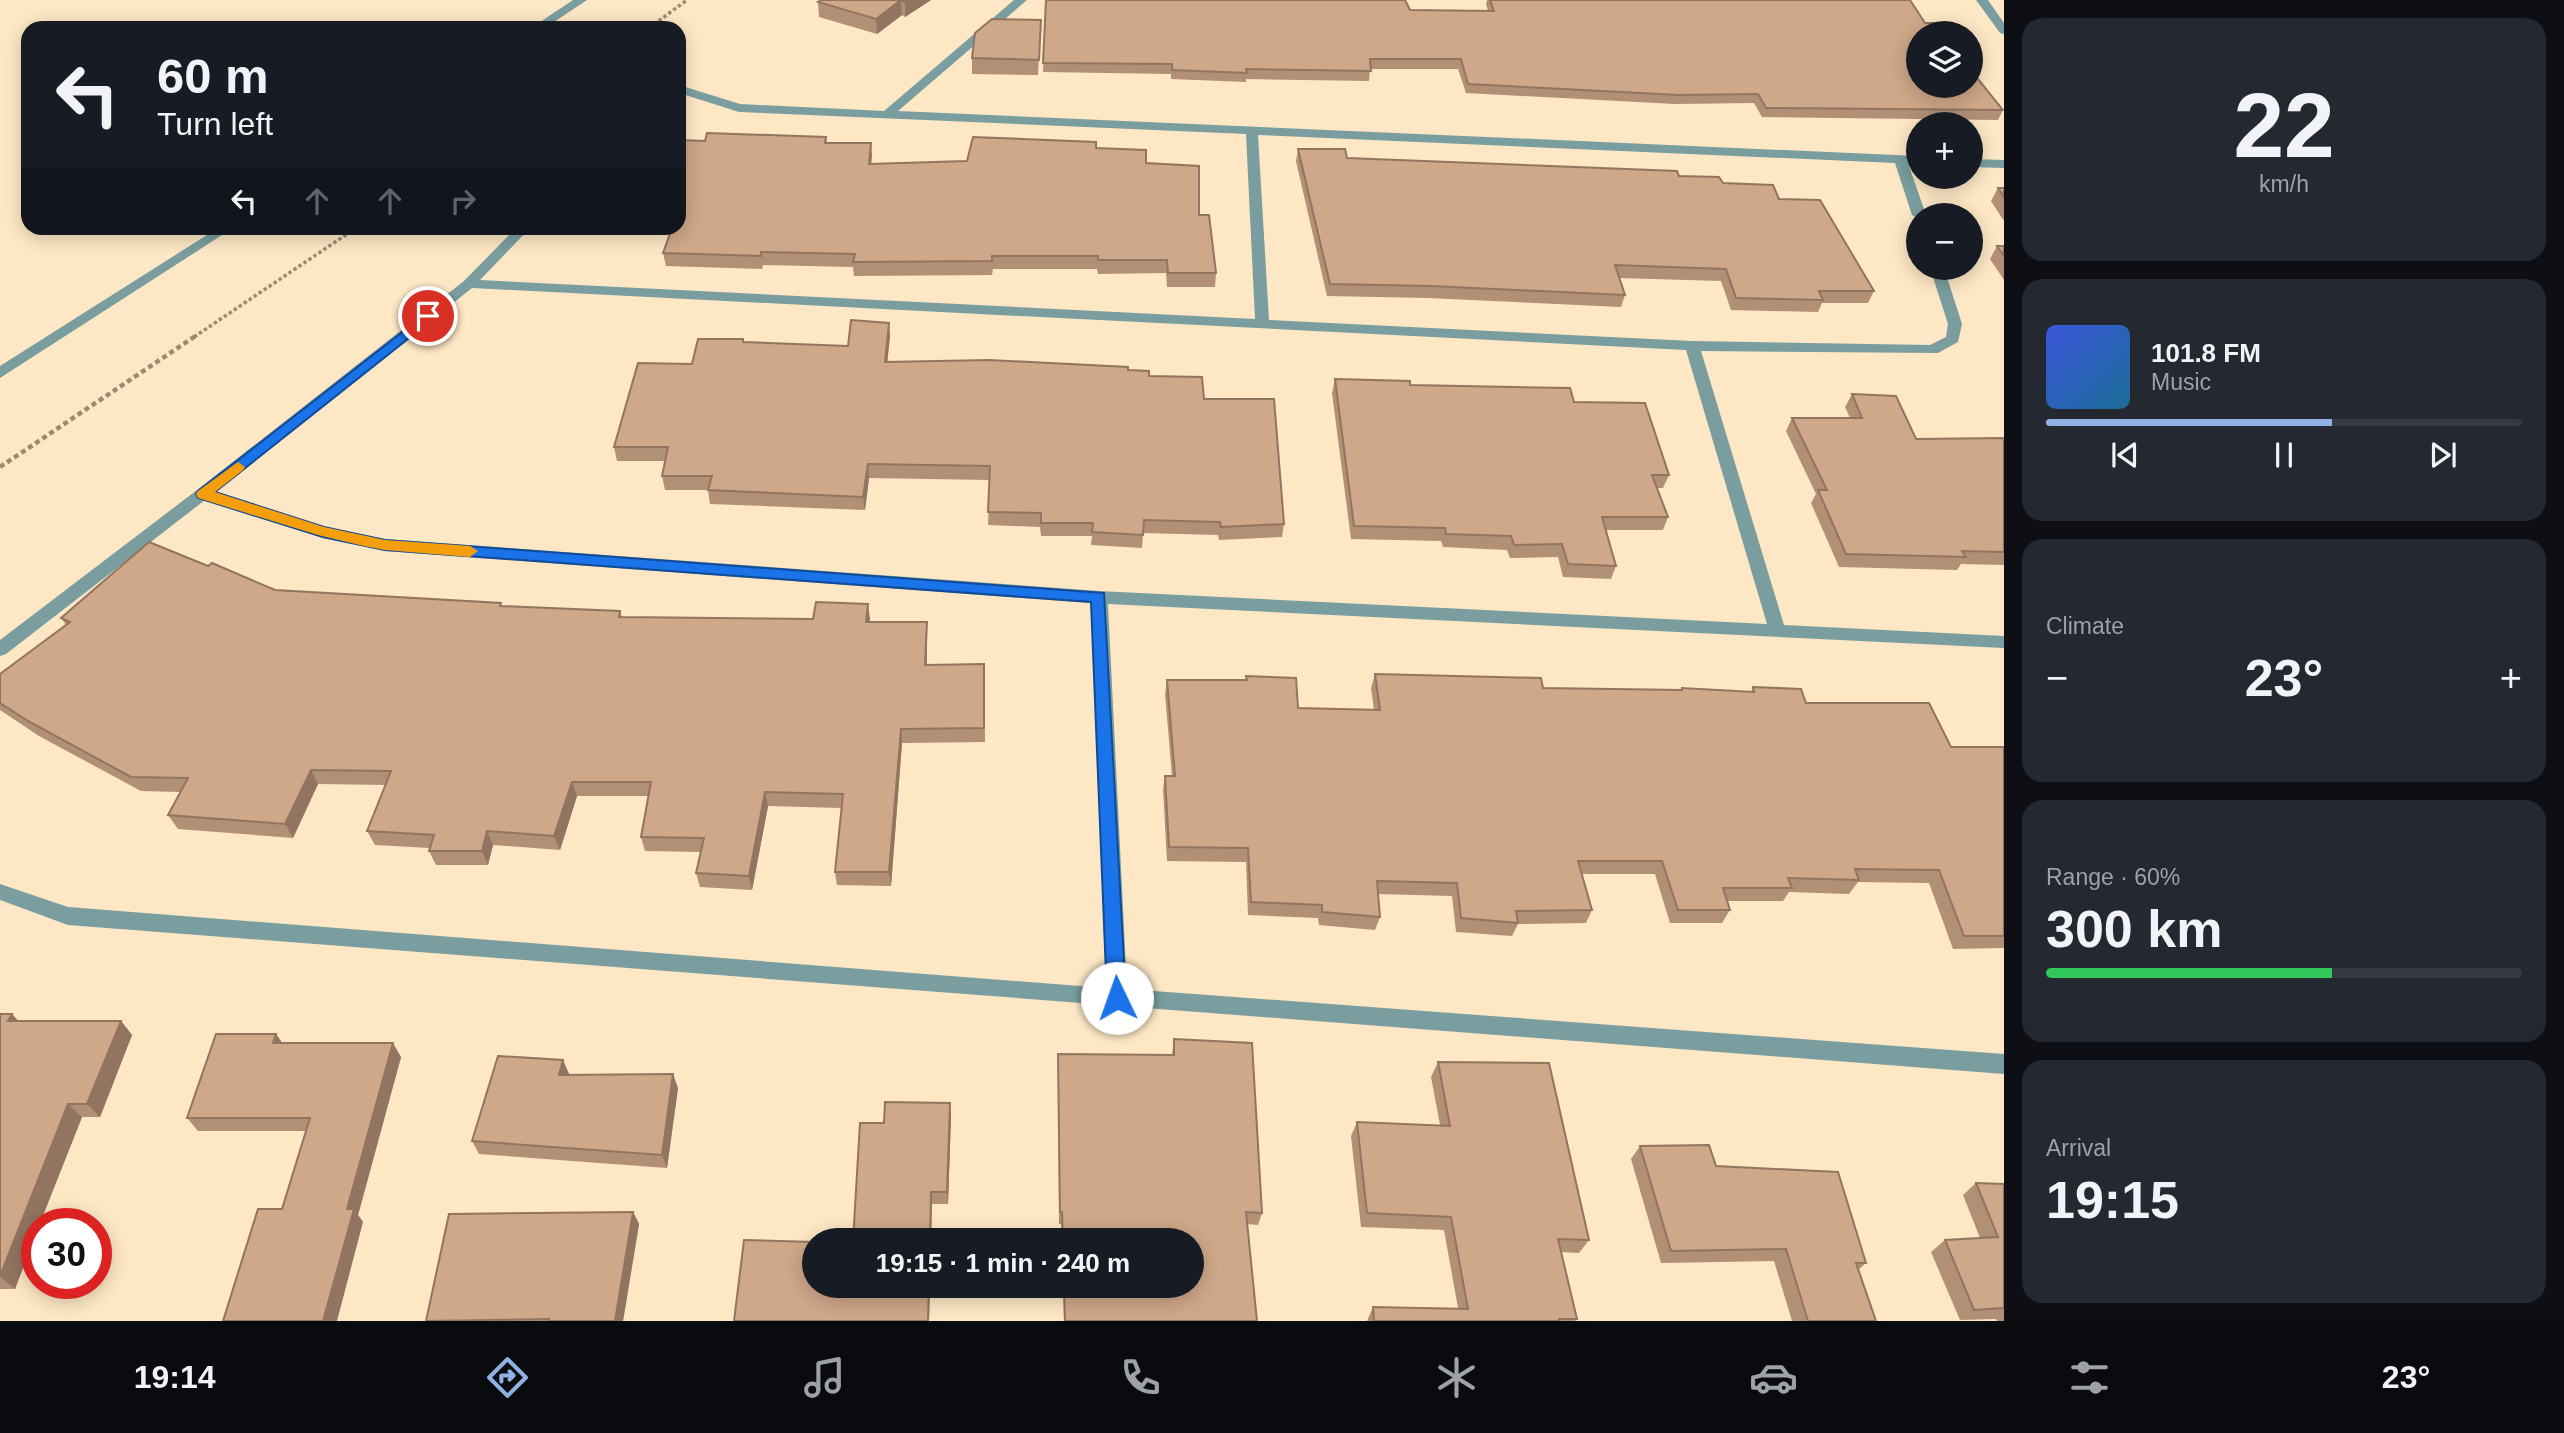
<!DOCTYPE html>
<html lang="en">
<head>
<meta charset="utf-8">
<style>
	:root { --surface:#171b24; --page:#242831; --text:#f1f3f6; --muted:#9ea1a6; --line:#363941; --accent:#8fb1e3 }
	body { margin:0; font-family:Arial,sans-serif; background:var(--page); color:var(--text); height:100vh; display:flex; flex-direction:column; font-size:26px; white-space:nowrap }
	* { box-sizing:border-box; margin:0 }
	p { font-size:23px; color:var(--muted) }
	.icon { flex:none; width:38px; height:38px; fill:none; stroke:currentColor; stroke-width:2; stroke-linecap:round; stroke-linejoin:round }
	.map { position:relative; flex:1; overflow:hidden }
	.sheet { display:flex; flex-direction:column; gap:18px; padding:18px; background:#0d0f14; width:560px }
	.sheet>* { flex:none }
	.hud { position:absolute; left:21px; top:21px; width:665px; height:214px; border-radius:21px; box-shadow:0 4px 18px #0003; background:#171b24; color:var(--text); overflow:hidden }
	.fabs { position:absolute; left:1906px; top:21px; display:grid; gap:14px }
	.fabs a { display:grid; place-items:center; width:77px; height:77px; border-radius:50%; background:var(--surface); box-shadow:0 4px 18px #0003; font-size:35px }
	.speed { position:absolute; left:21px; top:1208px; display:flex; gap:14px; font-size:35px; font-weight:700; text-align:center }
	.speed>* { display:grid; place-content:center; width:91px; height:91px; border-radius:50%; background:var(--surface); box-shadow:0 4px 18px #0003; line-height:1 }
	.speed .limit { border:10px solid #d22; background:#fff; color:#111 }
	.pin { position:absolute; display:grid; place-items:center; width:60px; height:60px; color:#fff; margin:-30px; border:4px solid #fff; border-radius:50%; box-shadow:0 2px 7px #0007 }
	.me { position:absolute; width:77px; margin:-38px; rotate:357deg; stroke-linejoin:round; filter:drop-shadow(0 0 5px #0008) }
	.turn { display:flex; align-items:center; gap:24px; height:147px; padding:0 21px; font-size:32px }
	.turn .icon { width:91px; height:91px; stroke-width:2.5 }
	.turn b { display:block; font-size:49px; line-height:60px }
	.lanes { display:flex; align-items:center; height:66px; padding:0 21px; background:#0003; justify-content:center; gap:35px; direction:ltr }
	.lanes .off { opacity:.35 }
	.big { font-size:52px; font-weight:600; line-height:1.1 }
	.sheet .tile { flex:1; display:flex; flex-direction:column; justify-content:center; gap:10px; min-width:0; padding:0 24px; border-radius:21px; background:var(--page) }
	.sheet .dial { align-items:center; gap:0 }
	.dial b { font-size:91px; line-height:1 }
	.song { display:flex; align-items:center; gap:21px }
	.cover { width:84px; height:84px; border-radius:10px; background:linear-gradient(135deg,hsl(230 70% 55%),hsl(200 70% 35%)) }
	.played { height:7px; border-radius:4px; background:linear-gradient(90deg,var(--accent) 60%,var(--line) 60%) }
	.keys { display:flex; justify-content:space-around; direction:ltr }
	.heat { display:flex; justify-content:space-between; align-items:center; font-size:38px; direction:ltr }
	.charge { height:10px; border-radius:5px; background:linear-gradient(90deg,#34c759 60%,var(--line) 0) }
	.trip { position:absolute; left:802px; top:1228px; width:402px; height:70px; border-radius:35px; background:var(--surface); box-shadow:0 4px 18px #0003; font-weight:600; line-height:70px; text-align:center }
	.menu { display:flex; height:112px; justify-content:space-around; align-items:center; background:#090b0e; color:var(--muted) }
	.menu .icon { width:49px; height:49px }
	.menu .selected { color:var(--accent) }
	.menu b { font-size:32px; color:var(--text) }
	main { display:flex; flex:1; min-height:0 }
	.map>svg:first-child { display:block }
</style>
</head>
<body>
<main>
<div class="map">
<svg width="2004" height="1321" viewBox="0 0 2004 1321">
	<rect width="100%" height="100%" fill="#fde7c5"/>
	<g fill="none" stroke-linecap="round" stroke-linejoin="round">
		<g stroke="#9c8b71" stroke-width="3.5" stroke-dasharray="3.5 2.5" stroke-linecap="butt">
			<polyline points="649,28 687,0"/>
			<polyline points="194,337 356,228"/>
		</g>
		<polyline stroke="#9c8b71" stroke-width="4.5" stroke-dasharray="5 3.5" stroke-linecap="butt" points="0,467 197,335"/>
		<g fill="#7a9e9f" fill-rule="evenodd">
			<polygon points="573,0 587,0 545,28 531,28"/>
			<path d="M 1014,0 L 1027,0 L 898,111 L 1918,156 L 1918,164 L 1908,163 L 1926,215 L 1918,215 L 1918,219 L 1912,215 L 1895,163 L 1258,135 L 1269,320 L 1692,341 L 1930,345 L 1946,337 L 1948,324 L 1930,268 L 1944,268 L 1962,324 L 1958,342 L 1938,353 L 1701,351 L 1784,625 L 2004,636 L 2004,648 L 1108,604 L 1127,989 L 2004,1054 L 2004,1074 L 68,925 L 0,900 L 0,884 L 68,907 L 1106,988 L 1091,603 L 385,551 L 323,538 L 205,500 L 6,654 L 0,656 L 0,640 L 197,490 L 464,281 L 516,228 L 530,228 L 480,280 L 1255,319 L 1246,134 L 739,112 L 679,93 L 679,85 L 740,104 L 884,111 ZM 472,288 L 1686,350 L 1767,624 L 1099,591 L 385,539 L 324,527 L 216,492 Z"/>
			<polygon points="1976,0 1988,0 2004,23 2004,34 2000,33"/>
			<polygon points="1970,159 2004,160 2004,168 1970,167"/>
			<polygon points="218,228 233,228 0,378 0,366"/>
		</g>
	</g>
	<g fill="#b29076">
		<polygon points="821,0 931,0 905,17 902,15 877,34 819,17 818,2"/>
		<polygon points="1046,0 1410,10 1488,11 1486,4 1487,0 1910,0 1925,23 2003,110 1998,120 1762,117 1754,103 1675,104 1466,93 1458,69 1370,69 1369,81 1246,79 1246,82 1171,79 1171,74 1043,72"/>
		<polygon points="1040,35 1038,75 972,74 972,58"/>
		<polygon points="826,137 827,143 871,143 871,164 967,161 1096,148 1146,163 1199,215 1216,273 1215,287 1167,287 1166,273 1098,274 1097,269 993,269 992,275 854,276 853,267 763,265 762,269 666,266 663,253 670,232 620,232 619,228 679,228 705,141"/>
		<polygon points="1298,149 1347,158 1679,176 1723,183 1779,199 1874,291 1868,303 1822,303 1818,312 1731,310 1721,281 1619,278 1625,295 1621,307 1428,298 1327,296 1296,161"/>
		<polygon points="1998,188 2004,188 2004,221 1991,201"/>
		<polygon points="1997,246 2004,246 2004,280 1990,259"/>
		<polygon points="890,336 887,362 1128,370 1149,376 1204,399 1284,524 1282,537 1219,540 1218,535 1143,533 1142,548 1091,545 1092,536 1041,536 1040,527 988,525 990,480 869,478 865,510 710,504 708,490 665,490 662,476 665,461 617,461 614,447 692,364 743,339 744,342 848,346"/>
		<polygon points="1335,379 1410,385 1574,402 1669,475 1663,488 1657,488 1668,517 1663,530 1606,530 1616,566 1611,579 1563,577 1558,557 1510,558 1507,550 1443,547 1441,541 1351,539 1332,393"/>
		<polygon points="1852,394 1916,439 2004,438 2004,565 1961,564 1957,570 1839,567 1811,503 1816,494 1786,431 1792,418 1850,418 1845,407"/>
		<polygon points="208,566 275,590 502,606 620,611 622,617 870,619 869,622 927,622 927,665 984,664 985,742 902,743 891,886 837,885 835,872 842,808 768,806 752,890 700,887 696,873 701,852 645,851 641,837 648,796 577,796 560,850 493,845 488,865 436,865 429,851 430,848 375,845 367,831 386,785 318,784 293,838 178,829 168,815 180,792 141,791 39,736 0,710 0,674 66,625 61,618"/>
		<polygon points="1375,674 1543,688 1681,690 1682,688 1751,692 1753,687 1806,703 1951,747 2004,747 2004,948 1953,949 1929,883 1858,882 1849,894 1789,892 1783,901 1727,901 1730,910 1722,923 1670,923 1655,874 1582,874 1592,910 1586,923 1518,924 1512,936 1456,932 1452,896 1378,894 1380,917 1375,930 1319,925 1318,918 1248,915 1246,862 1167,861 1163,789 1165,776 1172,776 1165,694 1167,680 1246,680 1246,676 1298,708 1374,710 1371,688"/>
		<polygon points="0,1014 18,1021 121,1021 132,1035 100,1117 82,1117 40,1223 37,1223 15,1289 0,1289"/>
		<polygon points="1174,1039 1262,1213 1258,1225 1247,1224 1257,1321 1064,1321 1063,1286 1192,1286 1192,1241 1062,1241 1061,1224 1059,1224 1058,1054 1172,1055"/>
		<polygon points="283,1043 401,1057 358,1215 363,1222 282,1209 306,1131 198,1131 187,1118"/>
		<polygon points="563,1060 569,1075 678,1088 667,1168 479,1154 472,1141"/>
		<polygon points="1438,1062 1589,1240 1579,1253 1561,1252 1577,1319 1575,1321 1367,1321 1373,1307 1458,1308 1444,1230 1361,1227 1351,1136 1357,1122 1440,1125 1431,1077"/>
		<polygon points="951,1116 948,1204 932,1204 884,1123"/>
		<polygon points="1640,1146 1716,1166 1866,1263 1858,1270 1876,1321 1792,1321 1774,1261 1661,1263 1631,1159"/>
		<polygon points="1976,1183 2004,1184 2004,1321 1997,1321 1996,1319 1960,1320 1931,1252 1945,1240 1980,1238 1963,1195"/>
		<polygon points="633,1212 639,1224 623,1321 426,1321"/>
	</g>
	<g fill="#917560">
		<polygon points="901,0 902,15 877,34 876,19"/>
		<polygon points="907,0 931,0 905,17 905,2"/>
		<polygon points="871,143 872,156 870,177 869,164"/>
		<polygon points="889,323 890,336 886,375 885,362"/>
		<polygon points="868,464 869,478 865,510 863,497"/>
		<polygon points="868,604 870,619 867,637 866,622"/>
		<polygon points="927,622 927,636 926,679 925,665"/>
		<polygon points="901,729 902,743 891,886 889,872"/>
		<polygon points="311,770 318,784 293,838 285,824"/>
		<polygon points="572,782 577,796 560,850 554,836"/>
		<polygon points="765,792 768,806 752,890 749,876"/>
		<polygon points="487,831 493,845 488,865 482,851"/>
		<polygon points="12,1014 25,1028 8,1021"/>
		<polygon points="121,1021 132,1035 100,1117 87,1104"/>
		<polygon points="276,1034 286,1048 273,1043"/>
		<polygon points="393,1043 401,1057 358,1215 363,1222 337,1321 323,1321 347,1209"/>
		<polygon points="563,1060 569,1074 565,1089 559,1075"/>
		<polygon points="673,1074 678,1088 667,1168 662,1155"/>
		<polygon points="950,1103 951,1116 948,1204 947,1192"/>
		<polygon points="68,1104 82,1117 40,1223 37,1223 37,1232 15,1289 0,1277"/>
		<polygon points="931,1192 932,1204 931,1241 930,1241"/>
		<polygon points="633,1212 639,1224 623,1321 615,1321"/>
		<polygon points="929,1286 930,1286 929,1321 928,1321"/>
	</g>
	<g fill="#cfa789" stroke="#917560" stroke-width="2">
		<polygon points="821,0 907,0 905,2 901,0 876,19 818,2"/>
		<polygon points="1046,0 1405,0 1410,10 1494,11 1490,0 1910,0 1925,23 1935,23 1943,33 1918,33 1918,86 1970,86 1970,69 2003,110 1766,108 1758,94 1679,95 1468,84 1461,59 1370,59 1371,71 1246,69 1247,73 1172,70 1172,64 1043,63"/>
		<polygon points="992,19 1041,20 1039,60 972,58 975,33"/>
		<polygon points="707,133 826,137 825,143 871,143 869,164 967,161 973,137 1096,142 1096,148 1146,150 1146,163 1199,166 1199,215 1209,215 1216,273 1168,273 1167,260 1098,260 1098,256 992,256 992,261 853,262 855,254 761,252 761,256 663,253 672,228 679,228 679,140 705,141"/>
		<polygon points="1298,149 1345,149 1347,158 1677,171 1679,176 1719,177 1723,183 1773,185 1779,199 1820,200 1874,291 1819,291 1823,300 1736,298 1726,269 1615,265 1625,295 1431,286 1330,284"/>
		<polygon points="1998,188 2004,188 2004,197"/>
		<polygon points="1997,246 2004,246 2004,256"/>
		<polygon points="851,320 889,323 885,362 989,360 1128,367 1128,370 1149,371 1149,376 1202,377 1204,399 1274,399 1284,524 1221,527 1220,522 1144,520 1143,535 1092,532 1093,523 1041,523 1041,513 988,512 990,466 868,464 863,497 708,490 712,476 662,476 668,447 614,447 638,363 692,364 698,339 743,339 743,342 848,346"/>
		<polygon points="1335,379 1410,381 1410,385 1570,388 1574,402 1645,403 1669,475 1652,475 1668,517 1602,517 1616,566 1568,564 1562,544 1514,545 1511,536 1446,534 1445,528 1354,526"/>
		<polygon points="1852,394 1896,396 1916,439 2004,438 2004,552 1962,551 1966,557 1846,554 1818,490 1827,490 1792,418 1862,418"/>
		<polygon points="149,542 208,566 212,563 275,590 501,603 500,606 620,611 619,617 813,619 816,602 868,604 866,622 927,622 925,665 984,664 984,728 901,729 889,872 835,872 843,794 765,792 749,876 696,873 704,838 641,837 651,782 572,782 554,836 487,831 482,851 429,851 434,835 367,831 391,771 311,770 285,824 168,815 188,778 131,777 28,721 0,703 0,674 70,622 61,618"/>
		<polygon points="1375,674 1541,678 1543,688 1682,690 1682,688 1754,692 1753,687 1801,689 1806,703 1929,703 1951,747 2004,747 2004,936 1964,936 1939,870 1855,869 1859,880 1788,878 1792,888 1723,888 1730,910 1678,910 1662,861 1578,861 1592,910 1516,911 1518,923 1461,918 1457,883 1377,881 1380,917 1322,912 1322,905 1251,902 1248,848 1169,847 1165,776 1175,776 1167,680 1247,680 1246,676 1296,678 1298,708 1380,710"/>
		<polygon points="0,1014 12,1014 8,1021 121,1021 87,1104 68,1104 0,1276"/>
		<polygon points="216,1034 276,1034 273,1043 393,1043 347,1209 354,1209 323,1321 223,1321 258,1209 282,1209 310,1118 187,1118"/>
		<polygon points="1174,1039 1252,1043 1262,1213 1246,1212 1257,1321 1065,1321 1064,1286 1192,1286 1192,1241 1063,1241 1062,1212 1060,1212 1058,1054 1174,1055"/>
		<polygon points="498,1056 563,1060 559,1075 673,1074 662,1155 472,1141"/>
		<polygon points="1438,1062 1549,1063 1589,1240 1558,1239 1577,1319 1559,1319 1559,1321 1374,1321 1373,1307 1468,1309 1451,1217 1367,1213 1357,1122 1450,1126"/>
		<polygon points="885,1102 950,1103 947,1192 931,1192 930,1241 853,1241 860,1123 884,1123"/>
		<polygon points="1709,1145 1716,1166 1838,1172 1866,1263 1856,1263 1876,1321 1808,1321 1786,1249 1671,1251 1640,1146"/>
		<polygon points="1976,1183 2004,1184 2004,1308 1974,1310 1945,1240 1998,1237"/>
		<polygon points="633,1212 615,1321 549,1321 549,1319 426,1321 449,1214"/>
		<polygon points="744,1240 814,1242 814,1286 929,1286 928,1321 734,1321"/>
	</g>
	<polygon fill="#1a73e8" stroke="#114b97" stroke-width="2" points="428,312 435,316 433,319 215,492 324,527 385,540 1104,593 1126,998 1123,1004 1117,1007 1110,1004 1107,998 1091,602 385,550 323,537 198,498 196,494 198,491"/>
	<polygon fill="#f59e0b" points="238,462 245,467 243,470 215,492 324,527 385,540 470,546 478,551 470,557 385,550 364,546 318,535 198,498 196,494 198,491"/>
</svg>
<div class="fabs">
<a><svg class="icon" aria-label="layers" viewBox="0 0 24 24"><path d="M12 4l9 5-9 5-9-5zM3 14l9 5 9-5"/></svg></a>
<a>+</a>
<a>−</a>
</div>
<div class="speed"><div class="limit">30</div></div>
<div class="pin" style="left:428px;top:316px;background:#d93025"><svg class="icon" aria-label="arrive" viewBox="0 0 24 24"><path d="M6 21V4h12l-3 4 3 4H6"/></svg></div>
<svg class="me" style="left:1117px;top:998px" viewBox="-20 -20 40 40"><circle r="19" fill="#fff"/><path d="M0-13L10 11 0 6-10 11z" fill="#1a73e8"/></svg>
<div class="trip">19:15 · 1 min · 240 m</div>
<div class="hud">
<div class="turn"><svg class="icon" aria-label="left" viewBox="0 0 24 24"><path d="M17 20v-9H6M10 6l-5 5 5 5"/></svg><div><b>60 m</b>Turn left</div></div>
<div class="lanes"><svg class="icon" aria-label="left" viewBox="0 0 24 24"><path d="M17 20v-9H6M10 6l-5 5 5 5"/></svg><svg class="icon off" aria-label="ahead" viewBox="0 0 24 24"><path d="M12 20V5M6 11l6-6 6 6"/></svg><svg class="icon off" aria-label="ahead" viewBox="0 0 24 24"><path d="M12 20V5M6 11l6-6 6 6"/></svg><svg class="icon off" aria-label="right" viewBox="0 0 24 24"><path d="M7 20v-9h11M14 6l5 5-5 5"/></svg></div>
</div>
</div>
<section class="sheet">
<div class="tile dial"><b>22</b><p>km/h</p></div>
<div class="tile">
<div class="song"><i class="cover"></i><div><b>101.8 FM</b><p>Music</p></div></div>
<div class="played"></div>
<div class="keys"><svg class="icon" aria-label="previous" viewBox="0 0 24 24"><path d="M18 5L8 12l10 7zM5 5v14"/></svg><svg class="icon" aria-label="pause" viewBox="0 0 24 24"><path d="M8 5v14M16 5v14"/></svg><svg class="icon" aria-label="next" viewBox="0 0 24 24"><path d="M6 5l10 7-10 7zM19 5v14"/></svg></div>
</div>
<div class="tile"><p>Climate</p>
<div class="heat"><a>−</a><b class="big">23°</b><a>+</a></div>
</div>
<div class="tile"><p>Range · 60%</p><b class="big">300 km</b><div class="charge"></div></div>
<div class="tile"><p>Arrival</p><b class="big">19:15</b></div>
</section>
</main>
<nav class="menu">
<b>19:14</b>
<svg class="icon selected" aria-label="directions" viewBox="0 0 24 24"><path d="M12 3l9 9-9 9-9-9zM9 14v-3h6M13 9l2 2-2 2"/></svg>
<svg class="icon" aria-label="music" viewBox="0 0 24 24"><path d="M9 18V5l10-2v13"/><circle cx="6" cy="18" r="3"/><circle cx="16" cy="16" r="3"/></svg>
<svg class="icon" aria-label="phone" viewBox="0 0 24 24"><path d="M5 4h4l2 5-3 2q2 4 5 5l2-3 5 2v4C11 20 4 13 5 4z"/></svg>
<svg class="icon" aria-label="climate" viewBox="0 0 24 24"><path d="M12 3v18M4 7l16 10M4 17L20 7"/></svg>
<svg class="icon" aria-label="car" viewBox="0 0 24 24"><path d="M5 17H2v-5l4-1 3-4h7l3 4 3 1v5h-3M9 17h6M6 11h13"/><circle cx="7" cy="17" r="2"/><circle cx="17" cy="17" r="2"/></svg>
<svg class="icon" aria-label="filters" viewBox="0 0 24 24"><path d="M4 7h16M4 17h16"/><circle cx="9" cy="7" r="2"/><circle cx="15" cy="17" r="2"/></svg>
<b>23°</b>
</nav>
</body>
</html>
